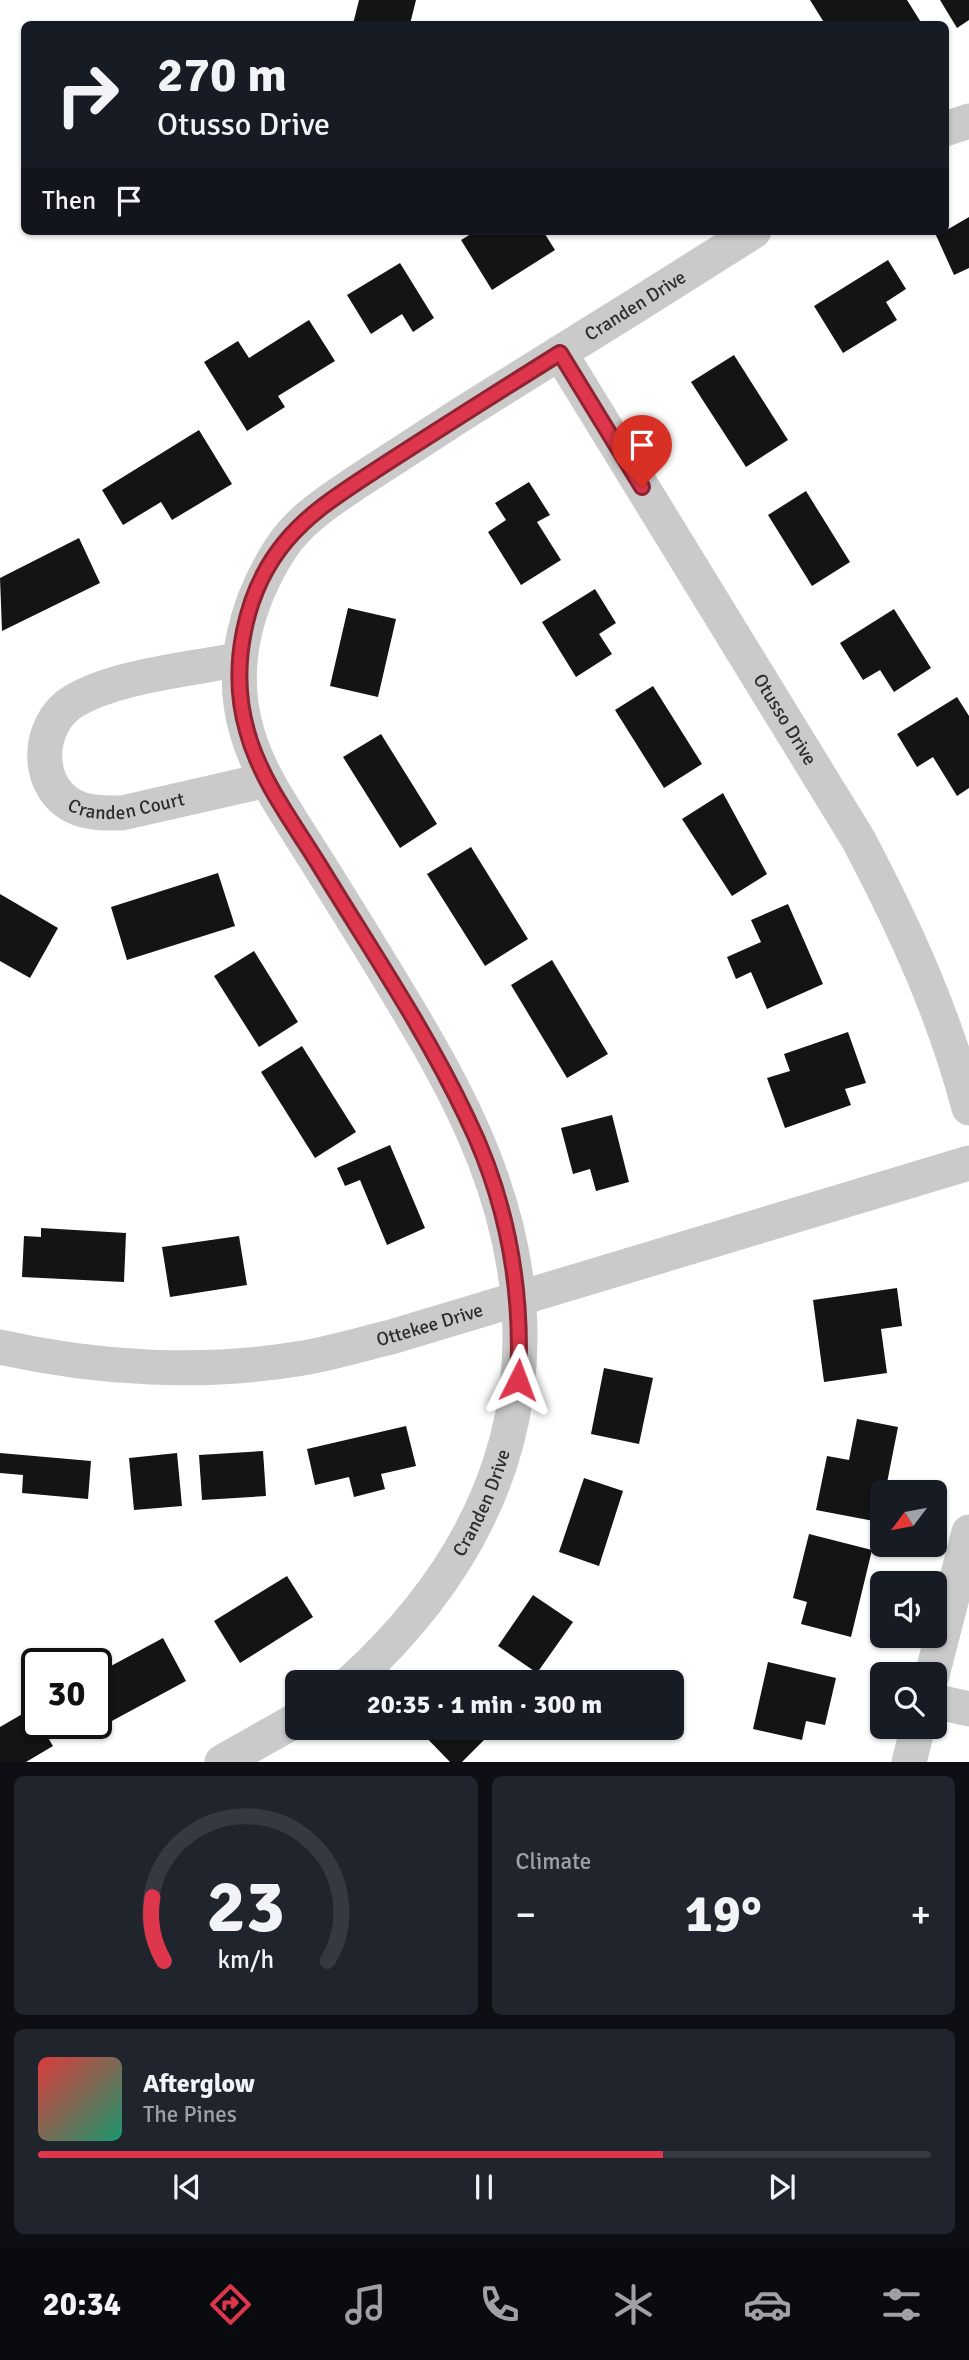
<!DOCTYPE html>
<html lang="en">
<head>
<meta charset="utf-8">
<style>
	:root { --surface:#171b24; --page:#20242c; --text:#f1f3f6; --muted:#9ea1a6; --line:#363941; --accent:#de364c }
	body { margin:0; font-family:Signika,sans-serif; background:var(--page); color:var(--text); height:100vh; display:flex; flex-direction:column; font-size:26px; white-space:nowrap }
	* { box-sizing:border-box; margin:0 }
	p { font-size:23px; color:var(--muted) }
	.icon { flex:none; width:38px; height:38px; fill:none; stroke:currentColor; stroke-width:2; stroke-linecap:round; stroke-linejoin:round }
	.map { position:relative; height:1762px; overflow:hidden }
	.panel { display:flex; flex-direction:column; gap:14px; padding:14px; background:#0d0f14; flex:1 }
	.panel>* { flex:none }
	.guide { position:absolute; left:21px; top:21px; width:928px; height:214px; border-radius:10px; box-shadow:0 2px 5px #0004; background:#171b24; color:var(--text); overflow:hidden }
	.needle { width:46px; rotate:238deg }
	.fabs { position:absolute; left:870px; top:1480px; display:grid; gap:14px }
	.fabs a { display:grid; place-items:center; width:77px; height:77px; border-radius:10px; background:var(--surface); box-shadow:0 2px 5px #0004; font-size:35px }
	.speed { position:absolute; left:21px; top:1648px; display:flex; gap:14px; font-size:35px; font-weight:700; text-align:center }
	.speed>* { display:grid; place-content:center; width:91px; height:91px; border-radius:50%; background:var(--surface); box-shadow:0 2px 5px #0004; line-height:1 }
	.speed .limit { border:4px solid #111; border-radius:10px; background:#fff; color:#111 }
	.pin { position:absolute; display:grid; place-items:center; width:60px; height:60px; color:#fff; margin:-72px -30px; border-radius:50% 50% 50% 0; rotate:-45deg; box-shadow:0 0 7px #0007 }
	.pin .icon { rotate:45deg }
	.me { position:absolute; width:77px; margin:-38px; rotate:3deg; stroke-linejoin:round; filter:drop-shadow(0 0 5px #0008) }
	.turn { display:flex; align-items:center; gap:24px; height:147px; padding:0 21px; font-size:32px }
	.turn .icon { width:91px; height:91px; stroke-width:2.5 }
	.turn b { display:block; font-size:49px; line-height:60px }
	.then { display:flex; align-items:center; height:66px; padding:0 21px; background:#0003; gap:14px; font-size:26px }
	.big { font-size:52px; font-weight:700; line-height:1.1 }
	.panel .widget { flex:1; display:flex; flex-direction:column; justify-content:center; gap:10px; min-width:0; padding:0 24px; border-radius:10px; background:var(--page) }
	.panel .dial { align-items:center; gap:0 }
	.dial svg { height:182px; overflow:visible; fill:none; stroke:var(--line); stroke-width:7; stroke-linecap:round; text-anchor:middle }
	.dial text { fill:var(--text); stroke:none }
	.song { display:flex; align-items:center; gap:21px }
	.cover { width:84px; height:84px; border-radius:10px; background:linear-gradient(135deg,hsl(0 70% 55%),hsl(160 70% 35%)) }
	.played { height:7px; border-radius:4px; background:linear-gradient(90deg,var(--accent) 70%,var(--line) 70%) }
	.keys { display:flex; justify-content:space-around; direction:ltr }
	.heat { display:flex; justify-content:space-between; align-items:center; font-size:38px; direction:ltr }
	.panel .tiles { flex:1; display:grid; gap:14px; grid-template-columns:1fr 1fr }
	.widget:last-child { grid-column:span 2 }
	.trip { position:absolute; left:285px; top:1670px; width:399px; height:70px; border-radius:10px; background:var(--surface); box-shadow:0 2px 5px #0004; font-weight:700; line-height:70px; text-align:center }
	.menu { display:flex; height:112px; justify-content:space-around; align-items:center; background:#090b0e; color:var(--muted) }
	.menu .icon { width:49px; height:49px }
	.menu .on { color:var(--accent) }
	.menu b { font-size:32px; color:var(--text) }
	.map>svg:first-child { display:block }
</style>
</head>
<body>
<div class="map">
<svg width="969" height="1762" viewBox="0 0 969 1762">
	<rect width="100%" height="100%" fill="#fff"/>
	<g fill="#141414">
		<polygon points="359,0 416,0 410,24 353,24"/>
		<polygon points="810,0 907,0 922,24 825,24"/>
		<polygon points="940,0 969,0 969,20 957,28"/>
		<polygon points="969,217 969,268 954,275 935,233 945,231"/>
		<polygon points="476,231 543,231 555,250 492,290 461,240"/>
		<polygon points="888,260 906,289 886,302 897,320 843,353 814,306"/>
		<polygon points="400,263 434,318 413,332 402,314 371,334 347,295"/>
		<polygon points="309,320 335,361 278,396 285,407 247,431 204,362 238,341 249,358"/>
		<polygon points="734,355 788,440 746,467 691,382"/>
		<polygon points="199,430 232,484 172,520 161,502 123,525 102,490"/>
		<polygon points="529,482 550,515 537,522 561,560 521,585 488,532 506,520 495,503"/>
		<polygon points="806,491 850,562 812,586 768,515"/>
		<polygon points="79,538 100,583 2,631 0,578"/>
		<polygon points="595,589 616,623 599,634 612,654 576,677 542,622"/>
		<polygon points="348,608 396,619 378,697 330,686"/>
		<polygon points="894,609 931,668 894,692 880,670 863,680 840,643"/>
		<polygon points="653,686 702,764 664,788 615,710"/>
		<polygon points="957,697 969,716 969,788 957,796 933,757 917,767 897,734"/>
		<polygon points="381,734 437,824 400,848 343,757"/>
		<polygon points="723,793 767,874 732,896 682,819"/>
		<polygon points="471,847 528,939 485,966 427,874"/>
		<polygon points="218,873 235,926 127,960 111,907"/>
		<polygon points="0,894 58,928 30,978 0,961"/>
		<polygon points="788,904 823,984 767,1009 751,972 736,979 727,957 761,942 751,920"/>
		<polygon points="254,951 298,1022 259,1047 214,976"/>
		<polygon points="552,960 608,1054 567,1078 511,985"/>
		<polygon points="848,1032 866,1083 845,1089 851,1105 785,1128 767,1078 790,1071 784,1054"/>
		<polygon points="302,1046 356,1132 315,1158 261,1072"/>
		<polygon points="612,1115 629,1182 596,1191 590,1169 573,1174 561,1128"/>
		<polygon points="390,1145 425,1228 387,1245 360,1180 345,1186 337,1168"/>
		<polygon points="41,1228 126,1233 124,1282 22,1277 24,1236 41,1237"/>
		<polygon points="239,1236 247,1285 170,1297 162,1247"/>
		<polygon points="897,1288 902,1326 881,1329 887,1373 824,1382 813,1300"/>
		<polygon points="604,1368 653,1378 639,1444 591,1434"/>
		<polygon points="857,1419 898,1427 885,1493 882,1493 879,1522 816,1510 827,1456 849,1460"/>
		<polygon points="406,1426 416,1466 381,1474 385,1489 354,1497 349,1477 315,1485 307,1449"/>
		<polygon points="263,1451 266,1496 202,1500 199,1455"/>
		<polygon points="0,1453 91,1461 88,1499 22,1493 23,1475 0,1473"/>
		<polygon points="177,1453 182,1506 134,1510 129,1458"/>
		<polygon points="584,1478 623,1491 599,1566 559,1552"/>
		<polygon points="809,1534 872,1550 851,1637 801,1624 807,1602 793,1598"/>
		<polygon points="287,1576 313,1617 240,1663 214,1621"/>
		<polygon points="533,1595 573,1622 537,1673 498,1646"/>
		<polygon points="163,1638 186,1681 97,1729 94,1724 96,1674"/>
		<polygon points="768,1662 836,1678 825,1725 806,1721 802,1740 753,1729"/>
		<polygon points="31,1709 53,1746 26,1762 0,1762 0,1727"/>
		<polygon points="420,1727 497,1727 462,1762 450,1762 418,1729"/>
	</g>
	<g fill="none" stroke-linecap="round" stroke-linejoin="round">
		<g stroke="#cacaca" stroke-width="35">
			<polyline points="945,129 969,121"/>
			<path id="s1" d="M 560,353 L 858,839 C 904,926 944,1013 969,1108"/>
			<path id="s2" d="M 240,659 C 189,670 119,675 74,701 C 35,724 33,792 80,809 C 94,814 107,813 122,813 L 267,780"/>
			<path id="s3" d="M 0,1347 C 98,1369 204,1375 303,1358 C 332,1353 362,1344 391,1337 L 969,1163"/>
			<polyline points="932,1675 969,1532"/>
			<path id="s4" d="M 351,1682 C 509,1538 563,1361 484,1158 C 456,1086 415,1021 375,955 C 351,916 327,877 302,838 C 281,804 258,771 247,732 C 228,668 246,602 281,548 C 300,519 329,501 357,482 C 393,459 429,435 465,412 C 562,352 658,292 754,231"/>
			<polyline points="934,1701 969,1709"/>
			<polyline points="222,1762 298,1719"/>
			<polyline points="909,1762 918,1727"/>
		</g>
	</g>
	<g fill="none" stroke-linecap="round" stroke-linejoin="round">
		<defs>
			<path id="route" d="M 518,1380 C 523,1289 507,1200 467,1118 C 425,1029 369,947 318,863 C 292,821 260,779 247,731 C 229,668 244,591 286,541 C 308,515 332,499 359,481 C 425,438 493,395 560,353 L 642,487"/>
		</defs>
		<use href="#route" stroke="#902331" stroke-width="18"/>
		<use href="#route" stroke="#de364c" stroke-width="12"/>
	</g>
	<g text-anchor="middle" dominant-baseline="central" stroke-width="7" stroke-linejoin="round" paint-order="stroke">
		<g font-size="19" fill="#2d2d2d" stroke="#fff">
			<text stroke="none"><textPath href="#s4" startOffset="1692">Cranden Drive</textPath></text>
			<text stroke="none"><textPath href="#s1" startOffset="430">Otusso Drive</textPath></text>
			<text stroke="none"><textPath href="#s2" startOffset="352">Cranden Court</textPath></text>
			<text stroke="none"><textPath href="#s3" startOffset="436">Ottekee Drive</textPath></text>
			<text stroke="none"><textPath href="#s4" startOffset="224">Cranden Drive</textPath></text>
		</g>
	</g>
</svg>
<div class="fabs">
<a><svg class="needle" viewBox="-14 -14 28 28"><path d="M0-13l5 13h-10z" fill="#e53935"/><path d="M0 13l5-13h-10z" fill="#9ea1a6"/></svg></a>
<a><svg class="icon" aria-label="sound" viewBox="0 0 24 24"><path d="M4 9h4l5-4v14l-5-4H4zM17 9q2 3 0 6"/></svg></a>
<a><svg class="icon" aria-label="search" viewBox="0 0 24 24"><circle cx="10" cy="10" r="6"/><path d="M15 15l6 6"/></svg></a>
</div>
<div class="speed"><div class="limit">30</div></div>
<div class="pin" style="left:642px;top:487px;background:#d93025"><svg class="icon" aria-label="arrive" viewBox="0 0 24 24"><path d="M6 21V4h12l-3 4 3 4H6"/></svg></div>
<svg class="me" style="left:518px;top:1380px" viewBox="-20 -20 40 40"><path d="M0-17L14 15 0 8-14 15z" fill="#de364c" stroke="#fff" stroke-width="4"/></svg>
<div class="trip">20:35 · 1 min · 300 m</div>
<div class="guide">
<div class="turn"><svg class="icon" aria-label="right" viewBox="0 0 24 24"><path d="M7 20v-9h11M14 6l5 5-5 5"/></svg><div><b>270 m</b>Otusso Drive</div></div>
<div class="then">Then<svg class="icon" aria-label="arrive" viewBox="0 0 24 24"><path d="M6 21V4h12l-3 4 3 4H6"/></svg></div>
</div>
</div>
<section class="panel">
<div class="tiles">
<div class="widget dial"><svg viewBox="0 0 100 80">
<path d="M14 69A42 42 0 1 1 86 69"/>
<path d="M14 69A42 42 0 0 1 9 41" stroke="#de364c"/>
<text x="50" y="56" font-size="32" font-weight="700">23</text>
<text x="50" y="72" font-size="11">km/h</text>
</svg></div>
<div class="widget"><p>Climate</p>
<div class="heat"><a>−</a><b class="big">19°</b><a>+</a></div>
</div>
<div class="widget">
<div class="song"><i class="cover"></i><div><b>Afterglow</b><p>The Pines</p></div></div>
<div class="played"></div>
<div class="keys"><svg class="icon" aria-label="previous" viewBox="0 0 24 24"><path d="M18 5L8 12l10 7zM5 5v14"/></svg><svg class="icon" aria-label="pause" viewBox="0 0 24 24"><path d="M8 5v14M16 5v14"/></svg><svg class="icon" aria-label="next" viewBox="0 0 24 24"><path d="M6 5l10 7-10 7zM19 5v14"/></svg></div>
</div>
</div>
</section>
<nav class="menu">
<b>20:34</b>
<svg class="icon on" aria-label="directions" viewBox="0 0 24 24"><path d="M12 3l9 9-9 9-9-9zM9 14v-3h6M13 9l2 2-2 2"/></svg>
<svg class="icon" aria-label="music" viewBox="0 0 24 24"><path d="M9 18V5l10-2v13"/><circle cx="6" cy="18" r="3"/><circle cx="16" cy="16" r="3"/></svg>
<svg class="icon" aria-label="phone" viewBox="0 0 24 24"><path d="M5 4h4l2 5-3 2q2 4 5 5l2-3 5 2v4C11 20 4 13 5 4z"/></svg>
<svg class="icon" aria-label="climate" viewBox="0 0 24 24"><path d="M12 3v18M4 7l16 10M4 17L20 7"/></svg>
<svg class="icon" aria-label="car" viewBox="0 0 24 24"><path d="M5 17H2v-5l4-1 3-4h7l3 4 3 1v5h-3M9 17h6M6 11h13"/><circle cx="7" cy="17" r="2"/><circle cx="17" cy="17" r="2"/></svg>
<svg class="icon" aria-label="filters" viewBox="0 0 24 24"><path d="M4 7h16M4 17h16"/><circle cx="9" cy="7" r="2"/><circle cx="15" cy="17" r="2"/></svg>
</nav>
</body>
</html>
